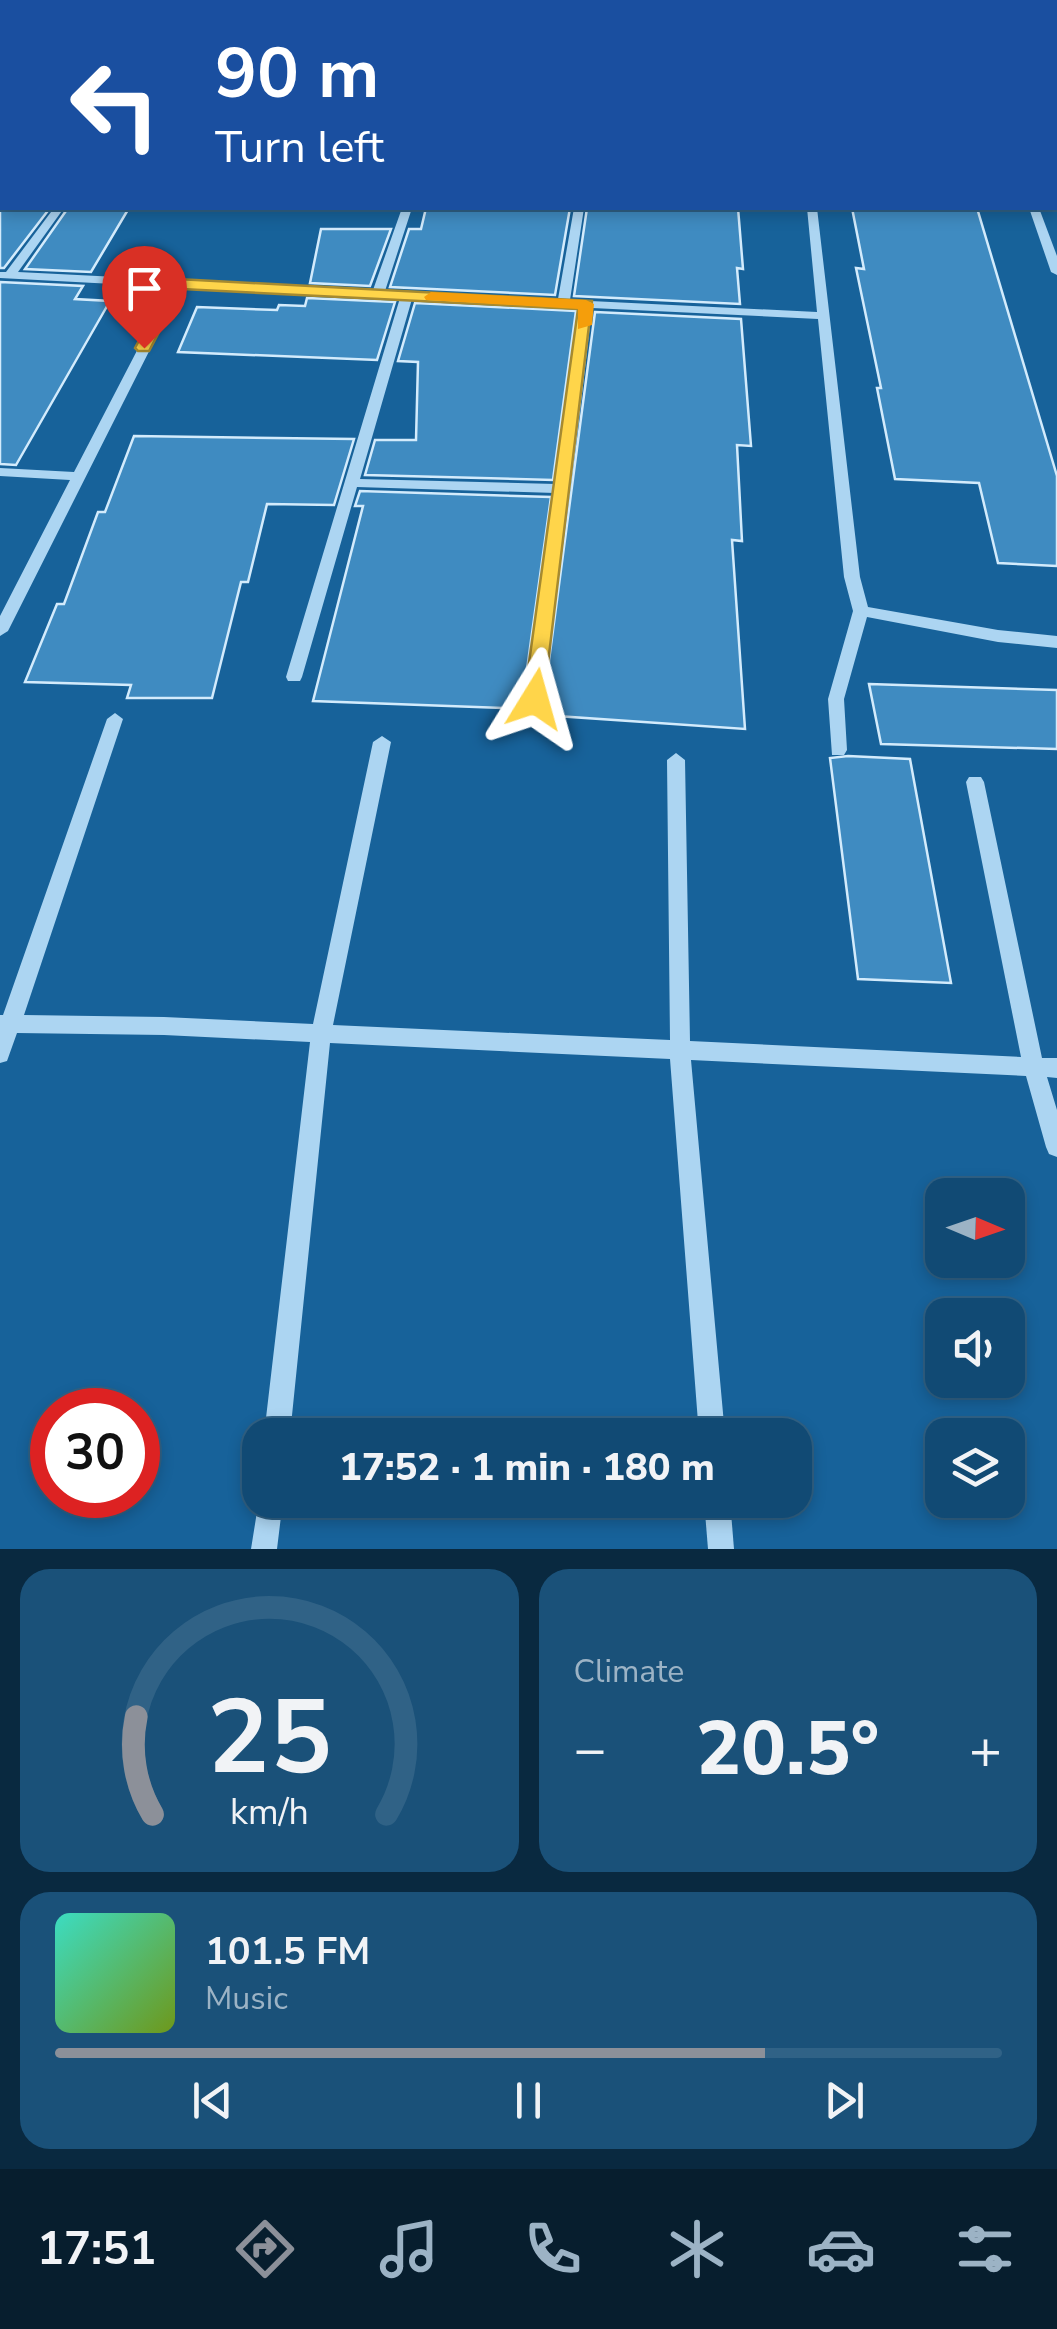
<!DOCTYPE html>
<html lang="en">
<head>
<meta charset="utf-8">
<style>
	:root { --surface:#114a74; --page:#1a5179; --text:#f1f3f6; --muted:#9cb3c5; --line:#306286; --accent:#8c9099 }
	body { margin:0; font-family:"Nunito Sans",sans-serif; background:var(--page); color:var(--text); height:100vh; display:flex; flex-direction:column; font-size:38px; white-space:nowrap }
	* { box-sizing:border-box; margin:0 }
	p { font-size:32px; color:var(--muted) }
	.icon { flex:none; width:55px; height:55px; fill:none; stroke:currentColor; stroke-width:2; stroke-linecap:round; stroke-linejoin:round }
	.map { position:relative; height:1549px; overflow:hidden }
	.sheet { display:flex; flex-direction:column; gap:20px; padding:20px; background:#092940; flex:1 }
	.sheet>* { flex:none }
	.top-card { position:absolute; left:0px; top:0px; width:1058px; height:210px; box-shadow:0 5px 15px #0003,0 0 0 2px var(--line); background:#1a4fa0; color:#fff; overflow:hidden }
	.needle { width:65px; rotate:92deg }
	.fabs { position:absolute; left:925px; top:1178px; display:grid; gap:20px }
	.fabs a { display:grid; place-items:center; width:100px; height:100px; border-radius:20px; background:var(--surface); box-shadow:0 5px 15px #0003,0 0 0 2px var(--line); font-size:50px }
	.speed { position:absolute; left:30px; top:1388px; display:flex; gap:20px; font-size:50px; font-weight:700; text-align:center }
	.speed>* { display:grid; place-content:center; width:130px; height:130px; border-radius:50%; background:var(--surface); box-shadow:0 5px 15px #0003,0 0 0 2px var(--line); line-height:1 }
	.speed .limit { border:15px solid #d22; background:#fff; color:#111 }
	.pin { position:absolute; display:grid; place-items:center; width:85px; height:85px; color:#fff; margin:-102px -42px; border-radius:50% 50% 50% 0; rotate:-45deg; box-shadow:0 0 10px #0007 }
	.pin .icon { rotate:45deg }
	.me { position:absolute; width:110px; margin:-55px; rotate:8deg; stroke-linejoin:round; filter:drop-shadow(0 0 8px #0008) }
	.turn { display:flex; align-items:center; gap:35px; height:210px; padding:0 50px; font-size:45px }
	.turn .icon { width:130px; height:130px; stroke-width:2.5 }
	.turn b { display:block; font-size:70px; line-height:85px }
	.big { font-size:75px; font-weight:800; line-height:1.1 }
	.sheet .tile { flex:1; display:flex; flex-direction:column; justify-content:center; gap:15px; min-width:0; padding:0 35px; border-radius:30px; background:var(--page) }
	.sheet .dial { align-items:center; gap:0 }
	.dial svg { height:260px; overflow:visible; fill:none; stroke:var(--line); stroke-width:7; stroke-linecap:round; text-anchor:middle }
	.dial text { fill:var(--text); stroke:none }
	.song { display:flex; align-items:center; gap:30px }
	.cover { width:120px; height:120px; border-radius:15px; background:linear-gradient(135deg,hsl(170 70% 55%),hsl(80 70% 35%)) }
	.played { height:10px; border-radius:5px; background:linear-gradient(90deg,var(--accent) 75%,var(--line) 75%) }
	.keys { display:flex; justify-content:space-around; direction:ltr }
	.heat { display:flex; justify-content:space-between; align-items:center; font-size:55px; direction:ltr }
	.sheet .tiles { flex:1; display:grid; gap:20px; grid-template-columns:1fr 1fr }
	.tile:last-child { grid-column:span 2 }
	.trip { position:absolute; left:242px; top:1418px; width:570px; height:100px; border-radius:30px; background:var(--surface); box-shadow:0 5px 15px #0003,0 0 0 2px var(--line); font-weight:800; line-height:100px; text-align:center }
	.menu { display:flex; height:160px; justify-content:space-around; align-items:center; background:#071e2e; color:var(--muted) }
	.menu .icon { width:70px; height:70px }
	.menu .selected { color:var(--accent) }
	.menu b { font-size:45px; color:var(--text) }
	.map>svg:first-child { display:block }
</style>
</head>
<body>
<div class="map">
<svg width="1057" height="1549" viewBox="0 0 1057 1549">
	<rect width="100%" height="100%" fill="#17629a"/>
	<g fill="#3f8bc1" stroke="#d3ebfc" stroke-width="2.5">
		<polygon points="0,208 50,208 4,268 0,268"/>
		<polygon points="68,208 129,208 91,272 25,269"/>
		<polygon points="426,208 570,208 555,295 390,287 409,229 421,229"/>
		<polygon points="587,208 738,208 743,269 737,268 740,304 574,296"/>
		<polygon points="852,208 977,208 1057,476 1057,566 998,563 979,483 895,479 877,388 881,388 856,268 864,269"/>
		<polygon points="321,229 391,229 370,286 310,283"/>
		<polygon points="0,282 83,286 75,299 110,301 16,465 0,464"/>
		<polygon points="307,298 395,302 377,360 178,352 197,307 277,310 279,305 305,306"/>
		<polygon points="415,303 576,311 553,480 365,475 375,440 416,440 418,362 398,361"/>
		<polygon points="595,312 741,319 751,446 737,445 742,541 732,540 745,729 557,716 558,710 313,701 363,506 355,506 360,491 551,497 523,698 529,707 543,706"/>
		<polygon points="134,436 354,439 334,505 267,504 248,582 241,582 212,698 127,698 131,685 25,682 57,604 64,604 98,512 105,512"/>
		<polygon points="869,684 1057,690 1057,749 881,744"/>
		<polygon points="848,756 910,759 951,983 858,979 830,758"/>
	</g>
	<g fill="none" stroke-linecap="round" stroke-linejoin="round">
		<g fill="#acd5f2" fill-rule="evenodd">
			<polygon points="65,0 74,0 72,2 64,2"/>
			<polygon points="339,0 337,2 330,1 330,0"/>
			<polygon points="494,0 502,0 502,1 495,2"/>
			<rect x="621" y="0" width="8" height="2"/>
			<polygon points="783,0 791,0 792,2 784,2"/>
			<polygon points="956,0 964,0 965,2 957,2"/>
			<polygon points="0,59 2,60 2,66 0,65"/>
			<polygon points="2,73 2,81 0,82 0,74"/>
			<rect x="0" y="149" width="2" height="6"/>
			<path d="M 54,208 L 64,208 L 18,272 L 373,290 L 402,208 L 412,208 L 385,291 L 558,299 L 574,208 L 584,208 L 570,300 L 817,312 L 807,208 L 817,208 L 860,577 L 868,607 L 998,630 L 1057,636 L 1057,648 L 998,642 L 867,617 L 844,699 L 847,750 L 844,755 L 832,755 L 828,699 L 853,611 L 844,577 L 818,319 L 592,308 L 571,489 L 541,703 L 529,703 L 527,699 L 555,493 L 357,487 L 302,677 L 300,681 L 288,681 L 286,677 L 400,298 L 181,288 L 8,631 L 0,636 L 0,616 L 70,480 L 0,476 L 0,468 L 74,472 L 170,287 L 0,278 L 0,272 L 6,272 ZM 412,299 L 580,307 L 556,484 L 360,479 Z"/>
			<polygon points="1029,208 1039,208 1057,256 1057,275 1051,272"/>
			<polygon points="115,713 123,719 24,1015 164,1017 313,1024 373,742 382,736 391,742 333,1025 670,1040 667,760 676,753 685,760 690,1041 1021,1057 966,782 969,777 981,777 984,782 1042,1058 1057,1058 1057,1078 1047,1077 1057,1110 1057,1157 1049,1154 1046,1147 1026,1076 691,1060 725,1435 699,1435 670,1059 330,1043 290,1435 264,1435 310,1042 164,1035 17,1033 7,1061 0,1063 0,1015 3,1015 107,719"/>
			<polygon points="260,1493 260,1500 283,1500 277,1549 251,1549"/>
			<polygon points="704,1500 730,1500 734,1549 708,1549"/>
		</g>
	</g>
	<polygon fill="#ffd54a" stroke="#a68a30" stroke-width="2.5" points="177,279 592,301 543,704 535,707 524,699 578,309 182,289 149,351 138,351 135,348 169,284"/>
	<polygon fill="#f59e0b" points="431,292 586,300 594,304 592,325 578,329 578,309 426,300 424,297"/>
</svg>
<div class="fabs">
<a><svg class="needle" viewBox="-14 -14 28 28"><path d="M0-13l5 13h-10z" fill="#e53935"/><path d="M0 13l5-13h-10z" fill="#9cb3c5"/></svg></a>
<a><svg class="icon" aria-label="sound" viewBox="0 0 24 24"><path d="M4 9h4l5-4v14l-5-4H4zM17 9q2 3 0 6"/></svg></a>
<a><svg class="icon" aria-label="layers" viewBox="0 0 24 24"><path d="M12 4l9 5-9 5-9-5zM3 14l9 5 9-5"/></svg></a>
</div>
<div class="speed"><div class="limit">30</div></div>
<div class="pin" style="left:144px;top:348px;background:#d93025"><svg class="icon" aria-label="arrive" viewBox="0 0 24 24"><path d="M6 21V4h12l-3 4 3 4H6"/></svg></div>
<svg class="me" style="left:535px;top:699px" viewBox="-20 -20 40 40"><path d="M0-17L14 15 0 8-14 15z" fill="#ffd54a" stroke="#fff" stroke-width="4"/></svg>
<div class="trip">17:52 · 1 min · 180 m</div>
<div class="top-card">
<div class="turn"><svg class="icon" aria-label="left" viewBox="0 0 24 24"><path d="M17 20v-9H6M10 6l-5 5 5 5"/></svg><div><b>90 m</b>Turn left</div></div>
</div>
</div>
<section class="sheet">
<div class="tiles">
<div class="tile dial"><svg viewBox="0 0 100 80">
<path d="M14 69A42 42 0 1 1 86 69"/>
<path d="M14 69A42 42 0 0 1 9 39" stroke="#8c9099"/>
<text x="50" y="56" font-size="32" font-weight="700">25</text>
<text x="50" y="72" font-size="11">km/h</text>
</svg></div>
<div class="tile"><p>Climate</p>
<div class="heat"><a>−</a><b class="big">20.5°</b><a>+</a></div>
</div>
<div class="tile">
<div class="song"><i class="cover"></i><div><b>101.5 FM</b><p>Music</p></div></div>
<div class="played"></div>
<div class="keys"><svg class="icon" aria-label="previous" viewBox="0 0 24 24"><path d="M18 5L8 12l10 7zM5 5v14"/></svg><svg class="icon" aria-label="pause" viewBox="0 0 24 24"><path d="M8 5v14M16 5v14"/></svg><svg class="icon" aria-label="next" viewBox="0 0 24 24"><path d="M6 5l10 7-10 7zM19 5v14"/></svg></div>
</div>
</div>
</section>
<nav class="menu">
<b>17:51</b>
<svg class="icon selected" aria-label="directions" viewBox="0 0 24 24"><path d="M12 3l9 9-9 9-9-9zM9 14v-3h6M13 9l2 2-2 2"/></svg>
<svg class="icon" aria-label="music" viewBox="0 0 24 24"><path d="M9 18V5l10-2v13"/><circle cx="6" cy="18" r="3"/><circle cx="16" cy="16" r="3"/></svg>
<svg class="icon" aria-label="phone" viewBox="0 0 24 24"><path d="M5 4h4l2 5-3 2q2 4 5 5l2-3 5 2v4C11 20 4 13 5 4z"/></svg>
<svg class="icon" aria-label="climate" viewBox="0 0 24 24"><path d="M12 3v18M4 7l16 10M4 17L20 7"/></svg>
<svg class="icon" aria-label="car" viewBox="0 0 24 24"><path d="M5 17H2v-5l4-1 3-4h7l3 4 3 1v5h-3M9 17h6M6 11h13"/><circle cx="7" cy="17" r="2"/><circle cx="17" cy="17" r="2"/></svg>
<svg class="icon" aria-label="filters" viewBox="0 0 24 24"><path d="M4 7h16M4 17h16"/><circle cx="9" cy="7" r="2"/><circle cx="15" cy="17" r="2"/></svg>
</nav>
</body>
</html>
